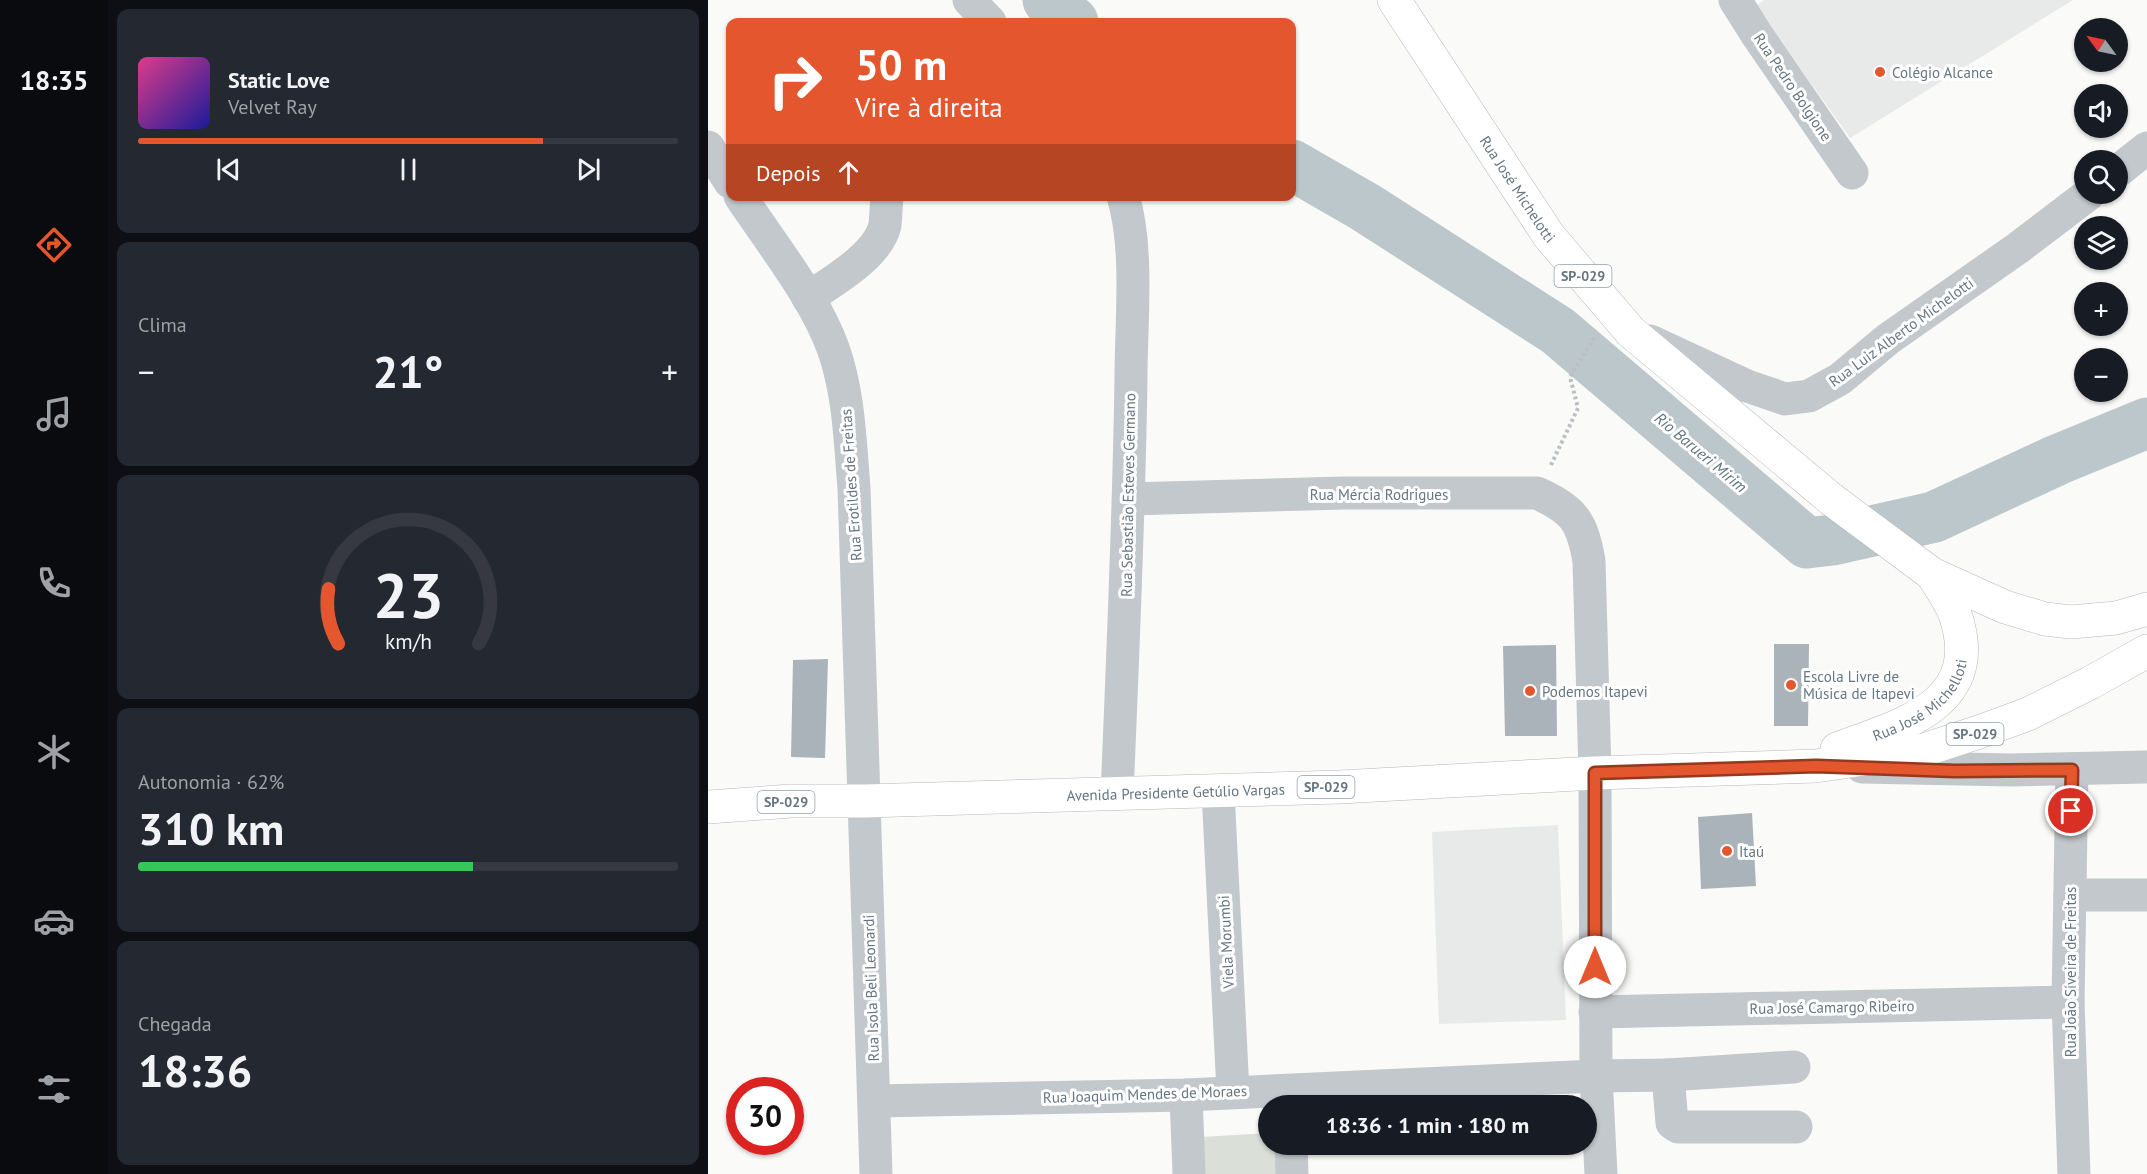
<!DOCTYPE html>
<html lang="pt">
<head>
<meta charset="utf-8">
<style>
	:root { --surface:#171b24; --page:#242831; --text:#f1f3f6; --muted:#9ea1a6; --line:#363941; --accent:#e4572e }
	body { margin:0; font-family:"PT Sans",sans-serif; background:var(--page); color:var(--text); height:100vh; display:flex; flex-direction:column; font-size:22px; white-space:nowrap }
	* { box-sizing:border-box; margin:0 }
	p { font-size:20px; color:var(--muted) }
	.icon { flex:none; width:33px; height:33px; fill:none; stroke:currentColor; stroke-width:2; stroke-linecap:round; stroke-linejoin:round }
	.map { position:relative; flex:1; overflow:hidden }
	.drawer { display:flex; flex-direction:column; gap:9px; padding:9px; background:#0d0f14; width:600px }
	.drawer>* { flex:none }
	.top-card { position:absolute; left:18px; top:18px; width:570px; height:183px; border-radius:12px; box-shadow:0 2px 4px #0004; background:#e4572e; color:#fff; overflow:hidden }
	.needle { width:39px; rotate:303deg }
	.buttons { position:absolute; left:1366px; top:18px; display:grid; gap:12px }
	.buttons a { display:grid; place-items:center; width:54px; height:54px; border-radius:50%; background:var(--surface); box-shadow:0 2px 4px #0004; font-size:30px }
	.speed { position:absolute; left:18px; top:1077px; display:flex; gap:12px; font-size:30px; font-weight:700; text-align:center }
	.speed>* { display:grid; place-content:center; width:78px; height:78px; border-radius:50%; background:var(--surface); box-shadow:0 2px 4px #0004; line-height:1 }
	.speed .limit { border:9px solid #d22; background:#fff; color:#111 }
	.pin { position:absolute; display:grid; place-items:center; width:51px; height:51px; color:#fff; margin:-26px; border:3px solid #fff; border-radius:50%; box-shadow:0 2px 6px #0007 }
	.me { position:absolute; width:66px; margin:-33px; rotate:0deg; stroke-linejoin:round; filter:drop-shadow(0 0 4px #0008) }
	.turn { display:flex; align-items:center; gap:21px; height:126px; padding:0 30px; font-size:27px }
	.turn .icon { width:78px; height:78px; stroke-width:2.5 }
	.turn b { display:block; font-size:42px; line-height:51px }
	.then { display:flex; align-items:center; height:57px; padding:0 30px; background:#0003; gap:12px; font-size:22px }
	.big { font-size:45px; font-weight:600; line-height:1.1 }
	.drawer .tile { flex:1; display:flex; flex-direction:column; justify-content:center; gap:9px; min-width:0; padding:0 21px; border-radius:12px; background:var(--page) }
	.drawer .dial { align-items:center; gap:0 }
	.dial svg { height:156px; overflow:visible; fill:none; stroke:var(--line); stroke-width:7; stroke-linecap:round; text-anchor:middle }
	.dial text { fill:var(--text); stroke:none }
	.song { display:flex; align-items:center; gap:18px }
	.cover { width:72px; height:72px; border-radius:9px; background:linear-gradient(135deg,hsl(330 70% 55%),hsl(240 70% 35%)) }
	.played { height:6px; border-radius:3px; background:linear-gradient(90deg,var(--accent) 75%,var(--line) 75%) }
	.keys { display:flex; justify-content:space-around; direction:ltr }
	.heat { display:flex; justify-content:space-between; align-items:center; font-size:33px; direction:ltr }
	.charge { height:9px; border-radius:4px; background:linear-gradient(90deg,#34c759 62%,var(--line) 0) }
	.trip { position:absolute; left:550px; top:1095px; width:339px; height:60px; border-radius:30px; background:var(--surface); box-shadow:0 2px 4px #0004; font-weight:600; line-height:60px; text-align:center }
	main { display:flex; flex:1; min-height:0 }
	.menu { display:flex; flex-direction:column; width:108px; justify-content:space-around; align-items:center; background:#090b0e; color:var(--muted) }
	.menu .icon { width:42px; height:42px }
	.menu .selected { color:var(--accent) }
	.menu b { font-size:27px; color:var(--text) }
	.map>svg:first-child { display:block }
</style>
</head>
<body>
<main>
<nav class="menu">
<b>18:35</b>
<svg class="icon selected" aria-label="directions" viewBox="0 0 24 24"><path d="M12 3l9 9-9 9-9-9zM9 14v-3h6M13 9l2 2-2 2"/></svg>
<svg class="icon" aria-label="music" viewBox="0 0 24 24"><path d="M9 18V5l10-2v13"/><circle cx="6" cy="18" r="3"/><circle cx="16" cy="16" r="3"/></svg>
<svg class="icon" aria-label="phone" viewBox="0 0 24 24"><path d="M5 4h4l2 5-3 2q2 4 5 5l2-3 5 2v4C11 20 4 13 5 4z"/></svg>
<svg class="icon" aria-label="climate" viewBox="0 0 24 24"><path d="M12 3v18M4 7l16 10M4 17L20 7"/></svg>
<svg class="icon" aria-label="car" viewBox="0 0 24 24"><path d="M5 17H2v-5l4-1 3-4h7l3 4 3 1v5h-3M9 17h6M6 11h13"/><circle cx="7" cy="17" r="2"/><circle cx="17" cy="17" r="2"/></svg>
<svg class="icon" aria-label="filters" viewBox="0 0 24 24"><path d="M4 7h16M4 17h16"/><circle cx="9" cy="7" r="2"/><circle cx="15" cy="17" r="2"/></svg>
</nav>
<section class="drawer">
<div class="tile">
<div class="song"><i class="cover"></i><div><b>Static Love</b><p>Velvet Ray</p></div></div>
<div class="played"></div>
<div class="keys"><svg class="icon" aria-label="previous" viewBox="0 0 24 24"><path d="M18 5L8 12l10 7zM5 5v14"/></svg><svg class="icon" aria-label="pause" viewBox="0 0 24 24"><path d="M8 5v14M16 5v14"/></svg><svg class="icon" aria-label="next" viewBox="0 0 24 24"><path d="M6 5l10 7-10 7zM19 5v14"/></svg></div>
</div>
<div class="tile"><p>Clima</p>
<div class="heat"><a>−</a><b class="big">21°</b><a>+</a></div>
</div>
<div class="tile dial"><svg viewBox="0 0 100 80">
<path d="M14 69A42 42 0 1 1 86 69"/>
<path d="M14 69A42 42 0 0 1 9 41" stroke="#e4572e"/>
<text x="50" y="56" font-size="32" font-weight="700">23</text>
<text x="50" y="72" font-size="11">km/h</text>
</svg></div>
<div class="tile"><p>Autonomia · 62%</p><b class="big">310 km</b><div class="charge"></div></div>
<div class="tile"><p>Chegada</p><b class="big">18:36</b></div>
</section>
<div class="map">
<svg width="1439" height="1174" viewBox="0 0 1439 1174">
	<rect width="100%" height="100%" fill="#fafaf8"/>
	<g fill="#e8e9e9">
		<polygon points="1056,0 1365,0 1142,138 1048,6"/>
		<polygon points="850,825 858,1020 731,1024 724,832"/>
	</g>
	<polygon fill="#dadfd7" points="561,1133 561,1144 569,1145 570,1174 495,1174 494,1137"/>
	<g fill="none" stroke-linecap="round" stroke-linejoin="round">
		<g stroke="#bbc7cb" stroke-width="51">
			<polyline points="340,0 365,22"/>
			<polyline points="584,165 657,207 850,331 1099,543 1124,540 1226,517 1349,460 1439,423"/>
		</g>
	</g>
	<g fill="#aab3b9">
		<polygon points="1066,644 1101,644 1100,726 1066,726"/>
		<polygon points="848,645 849,736 797,736 795,646"/>
		<polygon points="120,659 117,758 83,757 85,660"/>
		<polygon points="1044,813 1048,886 993,889 990,817"/>
	</g>
	<g fill="none" stroke-linecap="round" stroke-linejoin="round">
		<defs>
			<g id="highway">
				<path id="s1" d="M 686,0 L 841,236 L 923,332 L 1123,499 L 1224,574 L 1297,607 L 1337,619 L 1363,622 L 1408,618 L 1439,609"/>
				<path id="s2" d="M 1129,749 C 1193,725 1278,705 1247,614 C 1242,601 1232,587 1224,574"/>
				<path id="s3" d="M 0,807 L 83,801 L 157,801 L 632,787 L 887,773 L 1108,766 L 1216,750 L 1271,732 L 1320,714 L 1382,683 L 1439,651"/>
			</g>
		</defs>
		<use href="#highway" stroke="#b4b9bd" stroke-width="34"/>
		<polyline stroke="#bbbfc2" stroke-width="4" stroke-dasharray="3 3" stroke-linecap="butt" points="843,465 870,408 862,377 888,335"/>
		<g stroke="#c3c8cc" stroke-width="33">
			<polyline points="261,0 282,22"/>
			<polyline points="1027,0 1049,35 1144,173"/>
			<polyline points="0,147 22,182"/>
			<polyline points="1410,171 1439,148"/>
			<path d="M 32,196 C 63,243 106,296 125,348 C 141,393 142,441 146,488 L 168,1174"/>
			<path d="M 100,298 C 125,281 170,256 177,225 C 178,216 178,206 179,196"/>
			<polyline points="942,341 1039,386 1077,399 1101,396 1132,379 1180,339 1310,248 1381,194"/>
			<path d="M 421,499 L 636,493 L 829,493 C 866,510 874,521 881,561 L 887,773 L 888,1076 L 893,1174"/>
			<polyline points="1154,767 1302,770 1439,767"/>
			<polyline points="1364,770 1360,1002 1366,1174"/>
			<polyline points="510,791 525,1092"/>
			<path d="M 409,794 C 415,655 421,516 423,377 C 423,322 431,249 415,196"/>
			<polyline points="1362,895 1439,895"/>
			<polyline points="887,1012 1360,1002"/>
			<polyline points="960,1075 1086,1067"/>
			<polyline points="478,1095 481,1174"/>
			<polyline points="167,1101 478,1095 888,1076 960,1075 964,1123 970,1127 1088,1127"/>
			<polyline points="583,1144 584,1174"/>
		</g>
		<use href="#highway" stroke="#fff" stroke-width="33"/>
	</g>
	<g fill="none" stroke-linecap="round" stroke-linejoin="round">
		<defs>
			<polyline id="route" points="887,967 887,773 1108,766 1246,771 1364,770 1363,811"/>
		</defs>
		<use href="#route" stroke="#94391e" stroke-width="15"/>
		<use href="#route" stroke="#e4572e" stroke-width="10"/>
	</g>
	<g fill="#e4572e" stroke="#fff" stroke-width="2">
		<circle cx="1172" cy="72" r="6"/>
		<circle cx="1083" cy="685" r="6"/>
		<circle cx="822" cy="691" r="6"/>
		<circle cx="1019" cy="851" r="6"/>
	</g>
	<g text-anchor="middle" dominant-baseline="central" stroke-width="6" stroke-linejoin="round" paint-order="stroke">
		<g fill="#fff" stroke="#939fa8" stroke-width="1.5">
			<rect x="846.5" y="265" width="57" height="22" rx="4.5"/>
			<rect x="1238.5" y="723" width="57" height="22" rx="4.5"/>
			<rect x="589.5" y="776" width="57" height="22" rx="4.5"/>
			<rect x="49.5" y="791" width="57" height="22" rx="4.5"/>
		</g>
		<g font-size="14" font-weight="bold" fill="#657683">
			<text x="875" y="276">SP-029</text>
			<text x="1267" y="734">SP-029</text>
			<text x="618" y="787">SP-029</text>
			<text x="78" y="802">SP-029</text>
		</g>
		<g font-size="15" fill="#657683" stroke="#fff" text-anchor="start">
			<text x="1184" y="72">Colégio Alcance</text>
			<text x="1095" y="676">Escola Livre de<tspan x="1095" dy="17">Música de Itapevi</tspan></text>
			<text x="834" y="691">Podemos Itapevi</text>
			<text x="1031" y="851">Itaú</text>
		</g>
		<g font-size="15" fill="#657683" stroke="#fff">
			<text transform="translate(1085 87) rotate(56)">Rua Pedro Bolgione</text>
			<text stroke="none"><textPath href="#s1" startOffset="226">Rua José Michelotti</textPath></text>
			<text transform="translate(1193 332) rotate(-36)">Rua Luiz Alberto Michelotti</text>
			<text transform="translate(143 485) rotate(-94)">Rua Erotildes de Freitas</text>
			<text x="671" y="494">Rua Mércia Rodrigues</text>
			<text transform="translate(420 495) rotate(-89)">Rua Sebastião Esteves Germano</text>
			<text stroke="none"><textPath href="#s2" startOffset="100">Rua José Michelloti</textPath></text>
			<text stroke="none"><textPath href="#s3" startOffset="468">Avenida Presidente Getúlio Vargas</textPath></text>
			<text transform="translate(518 942) rotate(-93)">Viela Morumbi</text>
			<text transform="translate(1362 972) rotate(-90)">Rua João Siveira de Freitas</text>
			<text transform="translate(163 988) rotate(-92)">Rua Isola Beli Leonardi</text>
			<text transform="translate(1124 1007) rotate(-1)">Rua José Camargo Ribeiro</text>
			<text transform="translate(437 1094) rotate(-2)">Rua Joaquim Mendes de Moraes</text>
		</g>
		<g font-size="16" font-style="italic" fill="#60757c" stroke="#fff">
			<text transform="translate(993 452) rotate(40)">Rio Barueri Mirim</text>
		</g>
	</g>
</svg>
<div class="buttons">
<a><svg class="needle" viewBox="-14 -14 28 28"><path d="M0-13l5 13h-10z" fill="#e53935"/><path d="M0 13l5-13h-10z" fill="#9ea1a6"/></svg></a>
<a><svg class="icon" aria-label="sound" viewBox="0 0 24 24"><path d="M4 9h4l5-4v14l-5-4H4zM17 9q2 3 0 6"/></svg></a>
<a><svg class="icon" aria-label="search" viewBox="0 0 24 24"><circle cx="10" cy="10" r="6"/><path d="M15 15l6 6"/></svg></a>
<a><svg class="icon" aria-label="layers" viewBox="0 0 24 24"><path d="M12 4l9 5-9 5-9-5zM3 14l9 5 9-5"/></svg></a>
<a>+</a>
<a>−</a>
</div>
<div class="speed"><div class="limit">30</div></div>
<div class="pin" style="left:1363px;top:811px;background:#d93025"><svg class="icon" aria-label="arrive" viewBox="0 0 24 24"><path d="M6 21V4h12l-3 4 3 4H6"/></svg></div>
<svg class="me" style="left:887px;top:967px" viewBox="-20 -20 40 40"><circle r="19" fill="#fff"/><path d="M0-13L10 11 0 6-10 11z" fill="#e4572e"/></svg>
<div class="trip">18:36 · 1 min · 180 m</div>
<div class="top-card">
<div class="turn"><svg class="icon" aria-label="right" viewBox="0 0 24 24"><path d="M7 20v-9h11M14 6l5 5-5 5"/></svg><div><b>50 m</b>Vire à direita</div></div>
<div class="then">Depois<svg class="icon" aria-label="ahead" viewBox="0 0 24 24"><path d="M12 20V5M6 11l6-6 6 6"/></svg></div>
</div>
</div>
</main>
</body>
</html>
